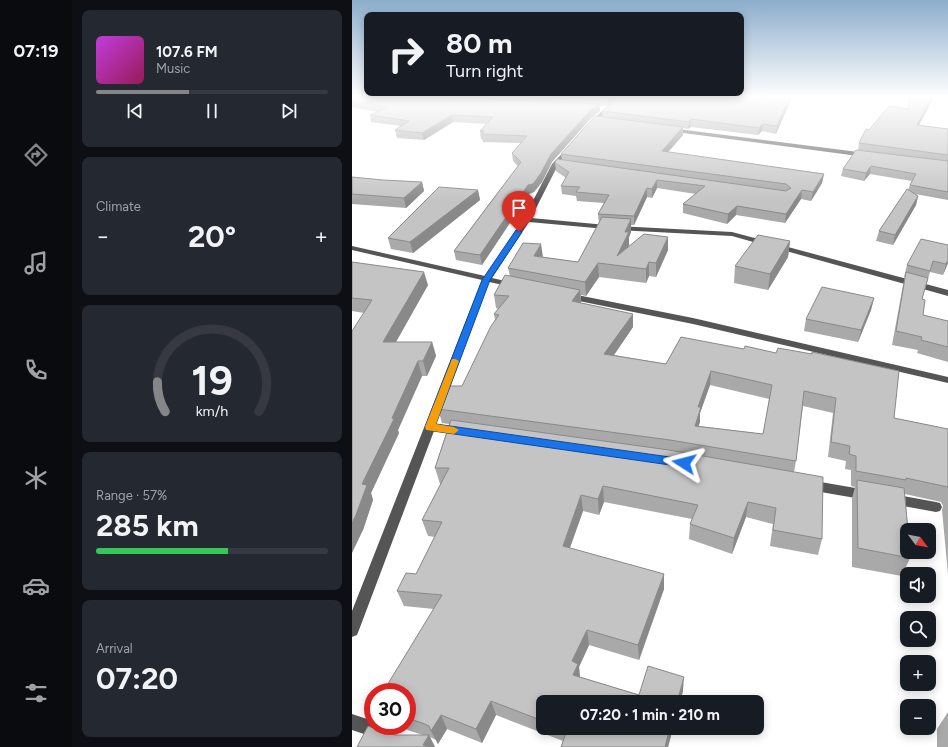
<!DOCTYPE html>
<html lang="en">
<head>
<meta charset="utf-8">
<style>
	:root { --surface:#171b24; --page:#242831; --text:#f1f3f6; --muted:#9ea1a6; --line:#363941; --accent:#858687 }
	body { margin:0; font-family:Figtree,sans-serif; background:var(--page); color:var(--text); height:100vh; display:flex; flex-direction:column; font-size:15px; white-space:nowrap }
	* { box-sizing:border-box; margin:0 }
	p { font-size:13px; color:var(--muted) }
	.icon { flex:none; width:22px; height:22px; fill:none; stroke:currentColor; stroke-width:2; stroke-linecap:round; stroke-linejoin:round }
	.map { position:relative; flex:1; overflow:hidden }
	.panel { display:flex; flex-direction:column; gap:10px; padding:10px; background:#0d0f14; width:280px }
	.panel>* { flex:none }
	.hud { position:absolute; left:12px; top:12px; width:380px; height:84px; border-radius:8px; box-shadow:0 2px 10px #0003; background:#171b24; color:var(--text); overflow:hidden }
	.needle { width:26px; rotate:122deg }
	.buttons { position:absolute; left:548px; top:523px; display:grid; gap:8px }
	.buttons a { display:grid; place-items:center; width:36px; height:36px; border-radius:8px; background:var(--surface); box-shadow:0 2px 10px #0003; font-size:20px }
	.speed { position:absolute; left:12px; top:683px; display:flex; gap:8px; font-size:20px; font-weight:700; text-align:center }
	.speed>* { display:grid; place-content:center; width:52px; height:52px; border-radius:50%; background:var(--surface); box-shadow:0 2px 10px #0003; line-height:1 }
	.speed .limit { border:6px solid #d22; background:#fff; color:#111 }
	.pin { position:absolute; display:grid; place-items:center; width:34px; height:34px; color:#fff; margin:-41px -17px; border-radius:50% 50% 50% 0; rotate:-45deg; box-shadow:0 0 4px #0007 }
	.pin .icon { rotate:45deg }
	.me { position:absolute; width:44px; margin:-22px; rotate:279deg; stroke-linejoin:round; filter:drop-shadow(0 0 3px #0008) }
	.turn { display:flex; align-items:center; gap:14px; height:84px; padding:0 16px; font-size:18px }
	.turn .icon { width:52px; height:52px; stroke-width:2.5 }
	.turn b { display:block; font-size:28px; line-height:34px }
	.big { font-size:30px; font-weight:700; line-height:1.1 }
	.panel .card { flex:1; display:flex; flex-direction:column; justify-content:center; gap:6px; min-width:0; padding:0 14px; border-radius:8px; background:var(--page) }
	.panel .dial { align-items:center; gap:0 }
	.dial svg { height:104px; overflow:visible; fill:none; stroke:var(--line); stroke-width:7; stroke-linecap:round; text-anchor:middle }
	.dial text { fill:var(--text); stroke:none }
	.song { display:flex; align-items:center; gap:12px }
	.cover { width:48px; height:48px; border-radius:6px; background:linear-gradient(135deg,hsl(290 70% 55%),hsl(330 70% 35%)) }
	.played { height:4px; border-radius:2px; background:linear-gradient(90deg,var(--accent) 40%,var(--line) 40%) }
	.keys { display:flex; justify-content:space-around; direction:ltr }
	.heat { display:flex; justify-content:space-between; align-items:center; font-size:22px; direction:ltr }
	.charge { height:6px; border-radius:3px; background:linear-gradient(90deg,#34c759 57%,var(--line) 0) }
	.trip { position:absolute; left:184px; top:695px; width:228px; height:40px; border-radius:8px; background:var(--surface); box-shadow:0 2px 10px #0003; font-weight:700; line-height:40px; text-align:center }
	main { display:flex; flex:1; min-height:0 }
	.tabs { display:flex; flex-direction:column; width:72px; justify-content:space-around; align-items:center; background:#090b0e; color:var(--muted) }
	.tabs .icon { width:28px; height:28px }
	.tabs .on { color:var(--accent) }
	.tabs b { font-size:18px; color:var(--text) }
	.map>svg:first-child { display:block }
</style>
</head>
<body>
<main>
<nav class="tabs">
<b>07:19</b>
<svg class="icon on" aria-label="directions" viewBox="0 0 24 24"><path d="M12 3l9 9-9 9-9-9zM9 14v-3h6M13 9l2 2-2 2"/></svg>
<svg class="icon" aria-label="music" viewBox="0 0 24 24"><path d="M9 18V5l10-2v13"/><circle cx="6" cy="18" r="3"/><circle cx="16" cy="16" r="3"/></svg>
<svg class="icon" aria-label="phone" viewBox="0 0 24 24"><path d="M5 4h4l2 5-3 2q2 4 5 5l2-3 5 2v4C11 20 4 13 5 4z"/></svg>
<svg class="icon" aria-label="climate" viewBox="0 0 24 24"><path d="M12 3v18M4 7l16 10M4 17L20 7"/></svg>
<svg class="icon" aria-label="car" viewBox="0 0 24 24"><path d="M5 17H2v-5l4-1 3-4h7l3 4 3 1v5h-3M9 17h6M6 11h13"/><circle cx="7" cy="17" r="2"/><circle cx="17" cy="17" r="2"/></svg>
<svg class="icon" aria-label="filters" viewBox="0 0 24 24"><path d="M4 7h16M4 17h16"/><circle cx="9" cy="7" r="2"/><circle cx="15" cy="17" r="2"/></svg>
</nav>
<section class="panel">
<div class="card">
<div class="song"><i class="cover"></i><div><b>107.6 FM</b><p>Music</p></div></div>
<div class="played"></div>
<div class="keys"><svg class="icon" aria-label="previous" viewBox="0 0 24 24"><path d="M18 5L8 12l10 7zM5 5v14"/></svg><svg class="icon" aria-label="pause" viewBox="0 0 24 24"><path d="M8 5v14M16 5v14"/></svg><svg class="icon" aria-label="next" viewBox="0 0 24 24"><path d="M6 5l10 7-10 7zM19 5v14"/></svg></div>
</div>
<div class="card"><p>Climate</p>
<div class="heat"><a>−</a><b class="big">20°</b><a>+</a></div>
</div>
<div class="card dial"><svg viewBox="0 0 100 80">
<path d="M14 69A42 42 0 1 1 86 69"/>
<path d="M14 69A42 42 0 0 1 8 46" stroke="#858687"/>
<text x="50" y="56" font-size="32" font-weight="700">19</text>
<text x="50" y="72" font-size="11">km/h</text>
</svg></div>
<div class="card"><p>Range · 57%</p><b class="big">285 km</b><div class="charge"></div></div>
<div class="card"><p>Arrival</p><b class="big">07:20</b></div>
</section>
<div class="map">
<svg width="596" height="747" viewBox="0 0 596 747">
	<rect width="100%" height="100%" fill="#fff"/>
	<g fill="none" stroke-linecap="round" stroke-linejoin="round">
		<g fill="#555" fill-rule="evenodd">
			<polygon points="270,97 275,97 257,110 239,127 235,127 235,125 253,108"/>
			<polygon points="318,128 514,153 517,155 514,157 316,131 316,129"/>
			<polygon points="218,145 221,147 206,165 179,218 265,226 380,232 596,290 596,296 380,236 265,230 177,222 140,278 163,283 164,285 160,287 137,282 84,424 112,428 114,431 112,434 108,435 82,431 7,630 5,635 0,637 0,611 130,280 0,250 0,246 133,276 171,220 200,164"/>
			<polygon points="215,293 341,318 596,377 596,383 341,324 212,298 212,294"/>
			<polygon points="457,480 515,490 519,492 521,495 519,498 515,500 457,490 453,488 451,485 453,482"/>
			<polygon points="540,494 584,502 588,503 590,507 588,511 584,512 540,504 536,502 534,499 536,496"/>
			<polygon points="0,714 21,721 21,726 33,726 35,731 33,737 27,739 0,730"/>
		</g>
	</g>
	<g fill="#a9a9a9" fill-rule="evenodd">
		<polygon points="0,97 267,97 256,106 248,106 248,111 239,118 200,162 190,182 182,192 177,194 130,265 104,260 102,251 166,166 161,161 160,153 169,143 131,142 130,139 129,139 128,131 135,124 101,122 72,140 45,138 43,130 49,126 19,122 18,115 25,112 0,107"/>
		<path d="M 269,97 L 440,97 L 424,134 L 410,131 L 406,135 L 339,127 L 336,129 L 331,128 L 331,135 L 316,152 L 472,174 L 470,183 L 459,201 L 449,199 L 433,223 L 384,215 L 375,224 L 331,213 L 331,204 L 344,194 L 305,188 L 300,198 L 295,197 L 282,225 L 279,225 L 279,232 L 277,237 L 277,246 L 316,237 L 316,250 L 304,277 L 297,276 L 294,283 L 247,277 L 234,296 L 229,295 L 229,303 L 281,327 L 262,355 L 314,364 L 329,337 L 542,418 L 596,429 L 596,574 L 590,510 L 591,506 L 589,502 L 553,494 L 558,558 L 550,576 L 500,567 L 500,498 L 503,487 L 499,486 L 499,470 L 493,469 L 494,461 L 476,457 L 481,413 L 451,406 L 444,461 L 442,472 L 470,539 L 466,555 L 418,546 L 421,524 L 394,517 L 380,554 L 337,539 L 338,524 L 340,519 L 252,502 L 247,515 L 231,511 L 218,548 L 312,589 L 287,660 L 237,645 L 227,667 L 228,677 L 287,695 L 331,691 L 328,702 L 191,702 L 191,728 L 321,728 L 316,747 L 209,747 L 211,741 L 144,715 L 130,743 L 95,729 L 86,744 L 84,740 L 78,737 L 83,747 L 43,735 L 71,735 L 43,726 L 55,726 L 55,692 L 82,609 L 52,606 L 45,591 L 64,574 L 83,537 L 76,536 L 70,520 L 89,484 L 88,484 L 83,468 L 97,424 L 90,423 L 86,409 L 110,386 L 143,320 L 142,314 L 146,309 L 144,308 L 142,295 L 158,276 L 156,268 L 191,257 L 226,262 L 247,223 L 246,214 L 252,203 L 225,201 L 224,196 L 210,194 L 209,186 L 214,178 L 204,171 L 203,163 L 210,160 L 209,154 L 251,117 L 250,111 ZM 358,385 L 417,399 L 411,434 L 346,426 L 348,422 L 348,413 Z"/>
		<polygon points="558,97 582,97 567,125 596,129 596,200 563,194 566,196 564,205 541,245 524,241 527,231 556,190 558,185 560,181 518,174 512,181 489,176 491,169 506,150 507,143 517,130 556,108"/>
		<polygon points="0,177 31,180 70,182 72,191 54,208 0,204"/>
		<polygon points="126,190 128,200 61,253 39,249 36,238"/>
		<polygon points="438,241 436,257 416,290 382,283 383,266"/>
		<polygon points="596,245 596,263 591,275 578,272 570,299 571,315 596,321 596,362 565,353 566,350 540,345 551,285 553,277 552,277 555,265"/>
		<polygon points="0,262 76,285 44,342 80,342 84,356 75,376 70,376 46,430 47,433 19,493 21,500 11,530 12,313 0,311"/>
		<polygon points="522,298 519,310 506,342 452,331 454,319"/>
		<polygon points="596,712 596,747 585,747 585,729"/>
	</g>
	<g fill="#898989">
		<polygon points="92,97 111,97 111,100 93,101"/>
		<polygon points="259,97 267,97 256,106 255,100"/>
		<polygon points="438,97 440,97 439,99 424,134 425,126"/>
		<polygon points="580,97 582,97 563,132 565,125"/>
		<polygon points="247,104 248,111 239,118 200,162 190,182 182,192 177,194 130,265 128,255 176,185 199,154 238,111"/>
		<polygon points="100,115 101,122 72,140 70,133"/>
		<polygon points="339,119 339,127 336,129 337,122"/>
		<polygon points="411,124 410,131 406,135 407,128"/>
		<polygon points="331,127 331,135 310,159 310,151"/>
		<polygon points="519,166 518,174 512,181 514,173"/>
		<polygon points="472,174 470,183 459,201 461,192"/>
		<polygon points="305,180 305,188 300,198 300,189"/>
		<polygon points="70,182 72,191 54,208 52,198"/>
		<polygon points="295,188 295,197 282,225 282,216"/>
		<polygon points="126,190 128,200 61,253 58,242"/>
		<polygon points="450,190 449,199 433,223 434,214"/>
		<polygon points="566,196 564,205 541,245 543,235"/>
		<polygon points="385,206 384,215 375,224 376,214"/>
		<polygon points="279,219 279,232 277,237 277,245 267,266 265,256 273,232"/>
		<polygon points="316,237 316,250 304,277 304,263"/>
		<polygon points="438,241 436,257 416,290 418,274"/>
		<polygon points="189,244 191,257 182,256"/>
		<polygon points="596,260 596,263 591,275 594,264"/>
		<polygon points="297,262 297,276 294,283 294,269"/>
		<polygon points="246,263 247,277 234,296 233,282"/>
		<polygon points="72,272 76,285 36,356 31,342"/>
		<polygon points="228,290 229,303 220,301"/>
		<polygon points="522,298 519,310 506,342 509,330"/>
		<polygon points="281,314 281,327 253,368 252,354"/>
		<polygon points="80,342 84,356 75,376 71,361"/>
		<polygon points="66,361 70,376 46,430 47,433 19,493 21,500 11,530 0,553 0,523 10,484"/>
		<polygon points="359,371 358,385 348,413 348,422 342,440 343,426 346,407"/>
		<polygon points="251,486 252,502 247,515 246,499"/>
		<polygon points="229,495 231,511 213,561 211,546"/>
		<polygon points="396,502 394,517 380,554 382,538"/>
		<polygon points="312,574 312,589 287,660 286,645"/>
		<polygon points="235,630 237,645 227,667 228,678 221,675 220,661"/>
		<polygon points="332,677 331,691 328,702 325,702"/>
		<polygon points="139,701 144,715 130,743 124,729"/>
		<polygon points="89,715 95,729 86,744 79,731"/>
		<polygon points="318,728 321,728 316,747 313,747"/>
		<polygon points="77,735 83,747 72,747 71,745"/>
	</g>
	<g fill="#c4c4c4" stroke="#898989" fill-rule="evenodd">
		<polygon points="0,97 78,97 101,100 110,98 247,104 238,111 199,154 189,173 181,184 176,185 128,255 102,251 169,162 160,153 175,136 129,134 132,131 128,131 141,117 100,115 70,133 43,130 57,121 18,115 36,107 0,101"/>
		<polygon points="200,97 259,97 255,100"/>
		<polygon points="269,97 438,97 425,126 411,124 407,128 339,119 337,122 250,111"/>
		<polygon points="558,97 580,97 565,125 596,129 596,155 507,143 514,129 517,130 537,106 556,109"/>
		<polygon points="243,116 331,127 310,151 472,174 461,192 450,190 434,214 385,206 376,214 331,204 353,186 305,180 300,189 295,188 282,216 246,214 257,195 224,192 228,187 209,186 217,172 203,163 205,159 434,191 439,188 434,184 209,154"/>
		<polygon points="504,150 596,161 596,192 558,185 564,174 519,166 514,173 491,169"/>
		<polygon points="0,177 31,180 70,182 52,198 0,194"/>
		<polygon points="87,187 126,190 58,242 36,238"/>
		<polygon points="555,189 566,196 543,235 527,231"/>
		<polygon points="250,217 279,219 273,232 277,232 265,256 292,234 316,237 304,263 297,262 294,269 246,263 233,282 156,268 171,243 189,244 182,256 226,262"/>
		<polygon points="406,235 438,241 418,274 383,266"/>
		<polygon points="569,239 596,245 596,260 594,264 581,261 578,271 555,265"/>
		<polygon points="0,262 72,272 31,342 80,342 71,361 66,361 40,418 42,419 10,484 15,485 4,515 0,523 0,331 20,300 0,298"/>
		<polygon points="554,272 576,278 570,299 573,300 571,315 596,321 596,347 569,340 570,337 544,331"/>
		<path d="M 153,275 L 228,290 L 220,301 L 281,314 L 252,354 L 314,364 L 329,337 L 392,349 L 393,346 L 424,353 L 426,348 L 460,354 L 460,352 L 547,371 L 542,418 L 596,429 L 596,488 L 596,487 L 554,478 L 554,480 L 504,471 L 504,456 L 497,454 L 498,446 L 479,442 L 484,398 L 452,391 L 444,461 L 318,440 L 86,409 L 95,386 L 110,386 L 139,326 L 147,315 L 142,314 L 157,296 L 142,295 ZM 359,371 L 420,385 L 411,434 L 343,426 L 349,407 L 346,407 Z"/>
		<polygon points="470,287 522,298 509,330 454,319"/>
		<polygon points="99,420 317,450 471,477 470,539 421,530 424,508 396,502 382,538 338,524 346,505 251,486 246,499 229,495 211,546 312,574 286,645 235,630 220,661 226,664 221,675 287,695 296,666 332,677 325,702 191,702 191,721 139,701 124,729 89,715 79,731 77,726 70,723 55,718 55,692 31,692 90,595 45,591 54,573 64,574 90,522 70,520 97,468 83,468"/>
		<polygon points="505,480 552,488 556,530 555,530 555,552 558,552 558,558 506,548"/>
		<polygon points="16,726 43,735 77,735 71,745 75,747 5,747"/>
		<polygon points="210,728 318,728 313,747 209,747 215,730"/>
	</g>
	<linearGradient id="sky" x2="0" y2="1"><stop stop-color="#8cadcc"/><stop offset="0.48" stop-color="#fff"/><stop offset="1" stop-color="#fff" stop-opacity="0"/></linearGradient>
	<rect width="596" height="202" fill="url(#sky)"/>
	<polygon fill="#1a73e8" stroke="#114b97" points="164,230 170,232 138,280 84,424 332,459 336,460 338,463 336,466 332,467 74,430 73,427 130,280"/>
	<polygon fill="#f59e0b" points="100,359 103,359 107,361 84,424 102,427 107,430 102,434 74,430 73,427"/>
</svg>
<div class="buttons">
<a><svg class="needle" viewBox="-14 -14 28 28"><path d="M0-13l5 13h-10z" fill="#e53935"/><path d="M0 13l5-13h-10z" fill="#9ea1a6"/></svg></a>
<a><svg class="icon" aria-label="sound" viewBox="0 0 24 24"><path d="M4 9h4l5-4v14l-5-4H4zM17 9q2 3 0 6"/></svg></a>
<a><svg class="icon" aria-label="search" viewBox="0 0 24 24"><circle cx="10" cy="10" r="6"/><path d="M15 15l6 6"/></svg></a>
<a>+</a>
<a>−</a>
</div>
<div class="speed"><div class="limit">30</div></div>
<div class="pin" style="left:167px;top:232px;background:#d93025"><svg class="icon" aria-label="arrive" viewBox="0 0 24 24"><path d="M6 21V4h12l-3 4 3 4H6"/></svg></div>
<svg class="me" style="left:332px;top:463px" viewBox="-20 -20 40 40"><path d="M0-17L14 15 0 8-14 15z" fill="#1a73e8" stroke="#fff" stroke-width="4"/></svg>
<div class="trip">07:20 · 1 min · 210 m</div>
<div class="hud">
<div class="turn"><svg class="icon" aria-label="right" viewBox="0 0 24 24"><path d="M7 20v-9h11M14 6l5 5-5 5"/></svg><div><b>80 m</b>Turn right</div></div>
</div>
</div>
</main>
</body>
</html>
